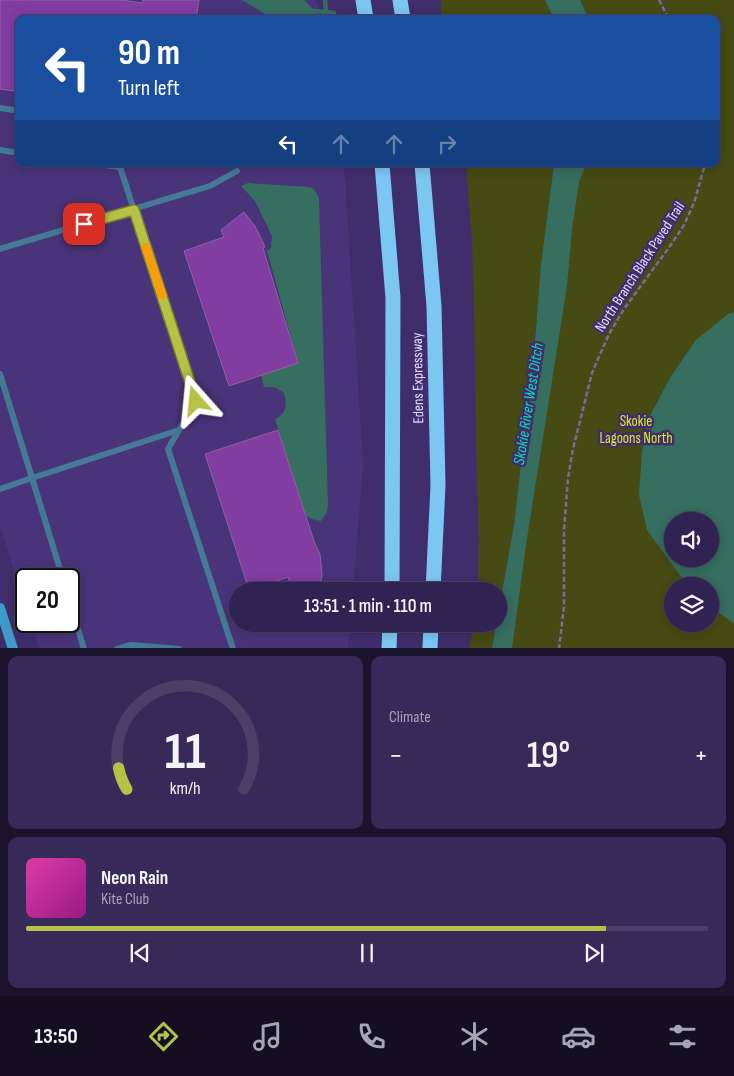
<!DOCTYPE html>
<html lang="en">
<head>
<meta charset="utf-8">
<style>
	:root { --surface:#302251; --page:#382a58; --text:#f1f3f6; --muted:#a8a4b7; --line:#4b3f68; --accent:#b6c148 }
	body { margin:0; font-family:"Sofia Sans Condensed",sans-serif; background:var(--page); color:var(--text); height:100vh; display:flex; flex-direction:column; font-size:19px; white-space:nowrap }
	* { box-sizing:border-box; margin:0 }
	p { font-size:16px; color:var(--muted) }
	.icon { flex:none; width:28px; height:28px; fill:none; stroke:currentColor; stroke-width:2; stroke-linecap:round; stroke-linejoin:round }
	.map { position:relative; height:648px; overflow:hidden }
	.panel { display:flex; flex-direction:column; gap:8px; padding:8px; background:#1a132d; flex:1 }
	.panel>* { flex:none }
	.top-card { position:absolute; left:15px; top:15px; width:705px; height:152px; border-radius:10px; box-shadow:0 2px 12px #0003,0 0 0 1px var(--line); background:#1a4fa0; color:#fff; overflow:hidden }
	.fabs { position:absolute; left:664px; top:512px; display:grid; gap:10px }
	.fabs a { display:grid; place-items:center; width:55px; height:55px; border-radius:50%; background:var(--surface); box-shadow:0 2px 12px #0003,0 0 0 1px var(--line); font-size:25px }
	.speed { position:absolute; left:15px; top:568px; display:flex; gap:10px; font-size:25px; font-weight:700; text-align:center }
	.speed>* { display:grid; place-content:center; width:65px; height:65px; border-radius:50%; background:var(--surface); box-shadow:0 2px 12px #0003,0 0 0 1px var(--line); line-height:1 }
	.speed .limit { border:2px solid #111; border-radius:8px; background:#fff; color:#111 }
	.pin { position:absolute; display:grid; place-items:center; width:42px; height:42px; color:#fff; margin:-21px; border-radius:10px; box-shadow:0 2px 8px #0006 }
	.me { position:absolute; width:55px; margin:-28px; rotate:342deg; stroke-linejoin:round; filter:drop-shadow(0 0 4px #0008) }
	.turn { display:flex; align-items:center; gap:18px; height:105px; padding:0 20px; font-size:22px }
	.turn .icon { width:65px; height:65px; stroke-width:2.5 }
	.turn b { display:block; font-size:35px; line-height:42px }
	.lanes { display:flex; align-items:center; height:48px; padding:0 20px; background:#0003; justify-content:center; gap:25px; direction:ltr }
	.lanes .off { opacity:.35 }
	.big { font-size:38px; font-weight:600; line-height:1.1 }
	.panel .tile { flex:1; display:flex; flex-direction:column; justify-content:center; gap:8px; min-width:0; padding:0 18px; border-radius:10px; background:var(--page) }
	.panel .dial { align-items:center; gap:0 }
	.dial svg { height:130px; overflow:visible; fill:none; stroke:var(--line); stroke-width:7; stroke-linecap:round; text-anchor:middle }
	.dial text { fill:var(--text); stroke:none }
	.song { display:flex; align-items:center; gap:15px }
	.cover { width:60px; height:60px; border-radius:8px; background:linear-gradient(135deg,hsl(320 70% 55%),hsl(310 70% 35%)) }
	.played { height:5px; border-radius:2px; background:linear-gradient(90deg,var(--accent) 85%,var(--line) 85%) }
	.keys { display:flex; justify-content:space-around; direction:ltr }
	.heat { display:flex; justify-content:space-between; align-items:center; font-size:28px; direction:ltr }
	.panel .tiles { flex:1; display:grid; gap:8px; grid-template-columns:1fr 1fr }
	.tile:last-child { grid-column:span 2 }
	.trip { position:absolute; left:229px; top:582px; width:278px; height:50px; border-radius:25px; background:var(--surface); box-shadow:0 2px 12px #0003,0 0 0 1px var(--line); font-weight:600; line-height:50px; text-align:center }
	.tab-bar { display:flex; height:80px; justify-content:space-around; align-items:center; background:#130e20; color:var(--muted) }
	.tab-bar .icon { width:35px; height:35px }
	.tab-bar .active { color:var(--accent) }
	.tab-bar b { font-size:22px; color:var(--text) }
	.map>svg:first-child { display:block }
</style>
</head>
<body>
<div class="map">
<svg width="734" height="649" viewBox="0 0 734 649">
	<rect width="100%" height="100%" fill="#402e6c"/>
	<polygon fill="#493479" points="0,0 315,0 326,19 19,19 19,164 344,164 363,463 353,591 238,591 238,624 350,624 348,648 39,648 30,621 69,621 69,579 26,579 26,608 0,526"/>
	<g fill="#464b13" fill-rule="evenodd">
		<polygon points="441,0 545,0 554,19 441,19"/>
		<path d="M 566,0 L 734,0 L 734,648 L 505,649 L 578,164 L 716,164 L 716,19 L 576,19 ZM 672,521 L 710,521 L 710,559 L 672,559 ZM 672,586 L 710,586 L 710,624 L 672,624 Z"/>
		<path d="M 466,164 L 554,164 C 539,283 529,403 514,523 C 510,554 502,585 498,617 L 498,591 L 478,591 L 479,537 L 476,448 L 475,350 L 472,241 Z"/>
		<polygon points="474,624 496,624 492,648 469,649"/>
	</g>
	<g fill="#366e60" fill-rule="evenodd">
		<polygon points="242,0 304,0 323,19 273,19"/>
		<polygon points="545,0 580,0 589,19 554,19"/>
		<polygon points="554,164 586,164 579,182 572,229 567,286 526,545 512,648 492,648 514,525 535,340 541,265"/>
		<path d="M 248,183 L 310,187 L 314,189 L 319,198 L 328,505 L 327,512 L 321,521 L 311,519 L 306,515 L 275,419 C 287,414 287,404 284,393 L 274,387 L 264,387 L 261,375 L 298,362 L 267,251 L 271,248 L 272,236 L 255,201 L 241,186 Z"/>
		<path d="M 734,312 L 734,624 L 710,606 L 710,586 L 688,586 L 647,530 L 639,495 L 642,451 L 650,416 L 671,376 L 696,340 L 728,314 ZM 710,521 L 710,559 L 672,559 L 672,521 Z"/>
	</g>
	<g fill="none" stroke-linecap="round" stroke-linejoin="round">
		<g stroke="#366e60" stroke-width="4.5">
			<polyline points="325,0 326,12 334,13"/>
			<polyline points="313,11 326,12"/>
		</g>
	</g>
	<g fill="#813d9f" stroke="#8d63a1">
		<polygon points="0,0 122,0 142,3 143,0 199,0 196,19 19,19 19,92 0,89"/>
		<polygon points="244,212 255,226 265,247 263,248 298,363 229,386 184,251 224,237 221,230"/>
		<polygon points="278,430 315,544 320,554 322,575 320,586 291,586 288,577 249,590 205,454"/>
	</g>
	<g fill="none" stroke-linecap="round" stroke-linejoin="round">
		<g stroke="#796b9e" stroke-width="2.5" stroke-dasharray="5 2.5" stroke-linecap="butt">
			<polyline points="659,0 669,19"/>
			<polyline points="559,649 564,606 564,531 568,478 573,449 592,373 609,334 624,309 670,246 684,225 694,203 705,164"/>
		</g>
		<g stroke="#457a97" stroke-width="6">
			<polyline points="0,108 19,111"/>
			<polyline points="0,150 19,153"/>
			<polyline points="96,164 120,167 196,401 168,449 233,649"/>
			<polyline points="0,249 210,186 237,171"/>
			<polyline points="0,374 32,478 0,489"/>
			<polyline points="63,579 32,478 179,430"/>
			<polyline points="69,599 84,649"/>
			<polyline points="117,649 131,645 179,649"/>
		</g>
		<polyline stroke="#419bc9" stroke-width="10" points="0,608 13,649"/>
		<g stroke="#7bc7f2" stroke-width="15">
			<polyline points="363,0 366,19"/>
			<polyline points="400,0 403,19"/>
			<polyline points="382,164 393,298 392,591"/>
			<polyline points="422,164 434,306 438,485 433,591"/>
			<polyline points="389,649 390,624"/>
			<polyline points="430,649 431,624"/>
		</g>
	</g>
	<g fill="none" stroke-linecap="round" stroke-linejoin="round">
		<defs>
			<polyline id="route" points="84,224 134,210 196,401"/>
		</defs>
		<use href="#route" stroke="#767d2f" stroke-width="12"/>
		<use href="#route" stroke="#b6c148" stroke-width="9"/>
		<polyline stroke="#f59e0b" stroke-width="9" points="146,247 162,295"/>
	</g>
	<g text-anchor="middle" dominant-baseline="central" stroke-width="5" stroke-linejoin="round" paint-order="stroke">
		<g font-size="15" fill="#e2dcfb" stroke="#402e6c">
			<text transform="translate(640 267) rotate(-57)">North Branch Black Paved Trail</text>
			<text transform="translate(418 378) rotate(-91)">Edens Expressway</text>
		</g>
		<g font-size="15" fill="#dbe92e" stroke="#402e6c">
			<text x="636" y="421">Skokie<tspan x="636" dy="17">Lagoons North</tspan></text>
		</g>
		<g font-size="16" font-style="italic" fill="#07e0b9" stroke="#402e6c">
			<text transform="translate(529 404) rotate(-81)">Skokie River West Ditch</text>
		</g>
	</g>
</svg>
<div class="fabs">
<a><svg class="icon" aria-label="sound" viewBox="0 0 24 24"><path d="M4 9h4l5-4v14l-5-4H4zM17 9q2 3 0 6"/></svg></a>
<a><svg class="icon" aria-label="layers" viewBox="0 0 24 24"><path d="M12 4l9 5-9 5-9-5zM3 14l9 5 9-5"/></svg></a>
</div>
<div class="speed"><div class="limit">20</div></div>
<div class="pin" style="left:84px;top:224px;background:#d93025"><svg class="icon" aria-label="arrive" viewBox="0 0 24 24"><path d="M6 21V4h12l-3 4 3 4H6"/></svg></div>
<svg class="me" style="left:196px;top:401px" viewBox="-20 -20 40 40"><path d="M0-17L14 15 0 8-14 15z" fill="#b6c148" stroke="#fff" stroke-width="4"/></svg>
<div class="trip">13:51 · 1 min · 110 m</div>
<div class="top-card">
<div class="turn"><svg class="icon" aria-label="left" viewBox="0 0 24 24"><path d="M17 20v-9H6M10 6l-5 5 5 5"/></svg><div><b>90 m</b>Turn left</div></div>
<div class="lanes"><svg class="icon" aria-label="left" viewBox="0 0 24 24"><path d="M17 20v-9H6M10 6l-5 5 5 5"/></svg><svg class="icon off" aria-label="ahead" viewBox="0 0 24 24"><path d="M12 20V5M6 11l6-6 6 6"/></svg><svg class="icon off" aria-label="ahead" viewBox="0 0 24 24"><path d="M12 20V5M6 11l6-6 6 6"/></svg><svg class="icon off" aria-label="right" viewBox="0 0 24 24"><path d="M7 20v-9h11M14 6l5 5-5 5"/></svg></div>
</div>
</div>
<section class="panel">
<div class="tiles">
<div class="tile dial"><svg viewBox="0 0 100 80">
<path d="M14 69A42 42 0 1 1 86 69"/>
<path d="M14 69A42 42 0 0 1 9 56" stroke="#b6c148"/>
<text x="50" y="56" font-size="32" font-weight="700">11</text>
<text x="50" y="72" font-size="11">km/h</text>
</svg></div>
<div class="tile"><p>Climate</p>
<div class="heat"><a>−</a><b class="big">19°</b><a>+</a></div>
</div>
<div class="tile">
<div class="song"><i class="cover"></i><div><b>Neon Rain</b><p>Kite Club</p></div></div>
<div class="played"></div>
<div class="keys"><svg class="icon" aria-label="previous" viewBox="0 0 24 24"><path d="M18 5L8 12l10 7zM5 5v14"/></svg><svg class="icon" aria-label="pause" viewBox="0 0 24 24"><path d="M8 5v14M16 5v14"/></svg><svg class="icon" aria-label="next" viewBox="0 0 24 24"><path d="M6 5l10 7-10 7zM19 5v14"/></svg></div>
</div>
</div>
</section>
<nav class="tab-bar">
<b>13:50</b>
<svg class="icon active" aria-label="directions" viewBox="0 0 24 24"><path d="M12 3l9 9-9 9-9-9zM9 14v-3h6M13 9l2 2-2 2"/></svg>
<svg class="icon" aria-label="music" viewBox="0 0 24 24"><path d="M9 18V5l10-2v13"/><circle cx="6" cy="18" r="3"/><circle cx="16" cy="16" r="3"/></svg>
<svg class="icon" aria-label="phone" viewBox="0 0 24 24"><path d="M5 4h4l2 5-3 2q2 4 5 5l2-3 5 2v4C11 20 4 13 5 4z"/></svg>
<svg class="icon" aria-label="climate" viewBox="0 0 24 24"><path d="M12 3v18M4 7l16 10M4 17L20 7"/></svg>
<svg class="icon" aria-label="car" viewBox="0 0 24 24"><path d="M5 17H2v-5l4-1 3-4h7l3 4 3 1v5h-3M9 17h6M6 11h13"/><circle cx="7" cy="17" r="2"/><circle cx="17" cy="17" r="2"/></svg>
<svg class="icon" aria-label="filters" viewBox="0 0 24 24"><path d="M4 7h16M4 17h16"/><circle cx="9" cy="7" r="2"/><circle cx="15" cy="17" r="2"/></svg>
</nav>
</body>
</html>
